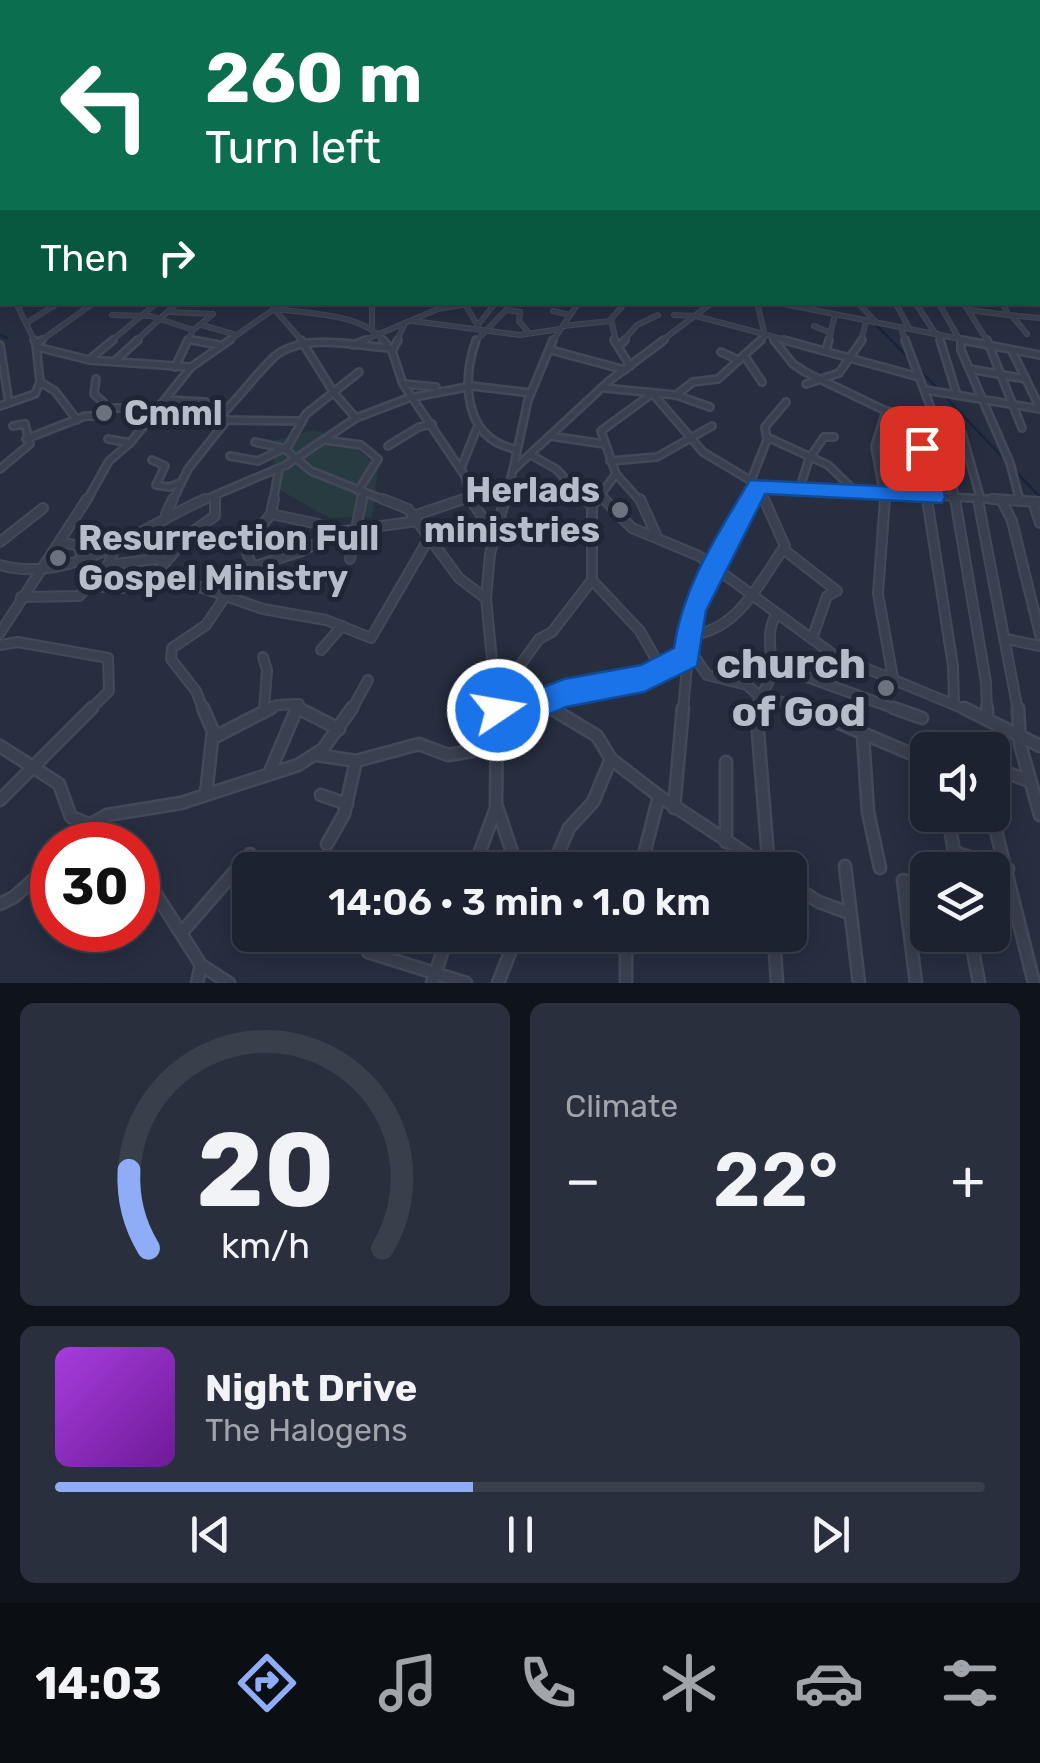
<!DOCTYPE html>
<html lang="en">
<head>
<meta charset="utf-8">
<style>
	:root { --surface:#1c2230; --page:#292f3c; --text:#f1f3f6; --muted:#a0a4ab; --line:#3a3f4c; --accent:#8facf6 }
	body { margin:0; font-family:Rubik,sans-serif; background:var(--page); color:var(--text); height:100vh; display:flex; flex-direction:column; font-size:38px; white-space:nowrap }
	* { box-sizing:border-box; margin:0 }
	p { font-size:32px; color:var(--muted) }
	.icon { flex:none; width:55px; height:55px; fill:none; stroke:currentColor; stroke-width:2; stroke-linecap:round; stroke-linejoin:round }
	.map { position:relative; height:983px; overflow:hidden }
	.panel { display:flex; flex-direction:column; gap:20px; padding:20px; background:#0f131a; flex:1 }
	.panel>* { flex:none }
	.guide { position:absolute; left:0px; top:0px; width:1040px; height:305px; box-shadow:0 5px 25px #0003,0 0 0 2px var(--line); background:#0b6e4f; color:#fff; overflow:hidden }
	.controls { position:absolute; left:910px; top:732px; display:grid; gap:20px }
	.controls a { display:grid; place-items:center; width:100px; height:100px; border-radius:15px; background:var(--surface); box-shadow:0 5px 25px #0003,0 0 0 2px var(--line); font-size:50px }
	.speed { position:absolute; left:30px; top:822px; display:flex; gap:20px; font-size:50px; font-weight:700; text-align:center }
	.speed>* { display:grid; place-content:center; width:130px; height:130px; border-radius:50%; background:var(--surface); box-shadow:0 5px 25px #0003,0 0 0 2px var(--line); line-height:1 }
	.speed .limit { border:15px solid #d22; background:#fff; color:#111 }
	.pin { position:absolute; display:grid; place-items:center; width:85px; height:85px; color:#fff; margin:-42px; border-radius:20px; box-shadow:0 5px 15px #0006 }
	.me { position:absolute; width:110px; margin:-55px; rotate:78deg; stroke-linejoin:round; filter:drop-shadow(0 0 8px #0008) }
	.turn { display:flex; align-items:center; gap:35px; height:210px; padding:0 40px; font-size:45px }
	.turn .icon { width:130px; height:130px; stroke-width:2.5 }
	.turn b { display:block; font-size:70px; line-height:85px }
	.then { display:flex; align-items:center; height:95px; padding:0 40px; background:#0003; gap:20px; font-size:38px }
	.big { font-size:75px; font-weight:600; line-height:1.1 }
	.panel .card { flex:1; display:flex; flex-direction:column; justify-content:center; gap:15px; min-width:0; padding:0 35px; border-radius:15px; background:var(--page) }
	.panel .dial { align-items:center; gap:0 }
	.dial svg { height:260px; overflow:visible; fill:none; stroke:var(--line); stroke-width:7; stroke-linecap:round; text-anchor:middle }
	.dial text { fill:var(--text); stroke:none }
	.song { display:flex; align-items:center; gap:30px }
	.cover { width:120px; height:120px; border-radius:15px; background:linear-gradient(135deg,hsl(280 70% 55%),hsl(280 70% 35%)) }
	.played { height:10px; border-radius:5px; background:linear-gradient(90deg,var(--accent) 45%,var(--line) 45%) }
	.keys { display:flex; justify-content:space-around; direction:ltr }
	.heat { display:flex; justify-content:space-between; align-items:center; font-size:55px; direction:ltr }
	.panel .tiles { flex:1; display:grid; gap:20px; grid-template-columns:1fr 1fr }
	.card:last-child { grid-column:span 2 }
	.trip { position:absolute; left:232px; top:852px; width:575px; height:100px; border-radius:15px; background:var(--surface); box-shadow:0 5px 25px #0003,0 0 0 2px var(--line); font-weight:600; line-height:100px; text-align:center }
	.menu { display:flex; height:160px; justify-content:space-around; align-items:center; background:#0b0e13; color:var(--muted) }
	.menu .icon { width:70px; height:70px }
	.menu .on { color:var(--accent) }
	.menu b { font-size:45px; color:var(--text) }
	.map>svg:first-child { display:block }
</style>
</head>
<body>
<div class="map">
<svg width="1040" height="983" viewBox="0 0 1040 983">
	<rect width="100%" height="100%" fill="#262e40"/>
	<polygon fill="#283b41" points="314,430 345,439 378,467 372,517 329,518 271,485 276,440"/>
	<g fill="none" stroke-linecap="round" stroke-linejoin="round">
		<g stroke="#18243e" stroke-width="2.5">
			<polyline points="876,325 909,358"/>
			<polyline points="0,335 7,338"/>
			<polyline points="918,368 1008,463"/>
			<polyline points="1013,469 1040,497"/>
		</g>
		<defs>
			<g id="minor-far3">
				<polyline points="25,302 18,307 35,342"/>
				<polyline points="372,302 372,327"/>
				<polyline points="757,302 765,336 758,342"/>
				<polyline points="774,302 975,342"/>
				<polyline points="857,302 876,322"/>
				<polyline points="895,302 909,328"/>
				<polyline points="915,302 935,333"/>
				<polyline points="938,302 961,342"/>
				<polyline points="963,302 988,342"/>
				<polyline points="1001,302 1009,315 1040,318"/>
				<polyline points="466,306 478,326"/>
				<path d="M 276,309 C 311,314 362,313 385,342"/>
				<polyline points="275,310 303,342"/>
				<polyline points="969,310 1008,315"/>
				<polyline points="553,311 570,315"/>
				<polyline points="170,312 212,314"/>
				<polyline points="520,312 519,321 528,332"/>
				<polyline points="112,315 151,316 193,330"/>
				<polyline points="674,315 696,316 793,342"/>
				<polyline points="1012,316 1027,334"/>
				<polyline points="413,321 520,335 560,329"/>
				<polyline points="28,322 60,302"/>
				<polyline points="202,325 233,334"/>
				<polyline points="478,325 496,302"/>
				<polyline points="563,326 611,321"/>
				<polyline points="814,326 831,333"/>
				<polyline points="901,328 906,342"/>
				<polyline points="938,334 941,342"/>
				<polyline points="772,337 776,342"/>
				<polyline points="189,339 204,342"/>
				<polyline points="39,342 95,302"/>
				<polyline points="110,342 158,302"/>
				<polyline points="135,342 178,302"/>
				<polyline points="187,342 193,330 213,314"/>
				<polyline points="227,342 284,302"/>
				<polyline points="360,342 438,309 479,302"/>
				<polyline points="396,342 404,326"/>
				<polyline points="475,342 506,310 520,312"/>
				<polyline points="552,342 579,302"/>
				<polyline points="616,342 611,319 626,302"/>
				<polyline points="622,342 637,325 658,315"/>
				<polyline points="660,342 713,302"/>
				<polyline points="828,342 835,315"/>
				<polyline points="861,342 866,321"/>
			</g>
			<g id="minor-far2">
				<polyline points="34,340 36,344"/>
				<polyline points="192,340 219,345"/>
				<polyline points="301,340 334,393 356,418"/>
				<polyline points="383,340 392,351 403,384 465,476 471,502"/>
				<path d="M 476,340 C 462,381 463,438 515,449"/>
				<polyline points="614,340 630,366"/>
				<polyline points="774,340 793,364 805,372 886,411"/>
				<polyline points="784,340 919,377"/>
				<polyline points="905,340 942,437 956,502"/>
				<polyline points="940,340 957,395"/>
				<polyline points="961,340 961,350 1010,463 1020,501"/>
				<polyline points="962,340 1040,355"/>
				<polyline points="987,340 1022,428"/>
				<polyline points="0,345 9,403"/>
				<polyline points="353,345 366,340"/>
				<polyline points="619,346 625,340"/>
				<polyline points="37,347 89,360 190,367"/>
				<polyline points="551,350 625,370"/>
				<polyline points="826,350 829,340"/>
				<polyline points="392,351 398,340"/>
				<polyline points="1012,351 1040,408"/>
				<polyline points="721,352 738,360"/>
				<polyline points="744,355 762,382"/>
				<polyline points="90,359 113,340"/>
				<polyline points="117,359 138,340"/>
				<polyline points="175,367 188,340"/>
				<polyline points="970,369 1026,379"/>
				<polyline points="359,372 306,414 286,450 311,471 389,502"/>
				<polyline points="40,382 55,391 77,420"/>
				<polyline points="404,384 436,387"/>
				<polyline points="806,384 839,373 862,340"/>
				<polyline points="604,388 676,395 710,407"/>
				<polyline points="926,390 1040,409"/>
				<polyline points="654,395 703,452 758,485"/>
				<polyline points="676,395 693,382 718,379 761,340"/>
				<polyline points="415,397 472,386 531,393"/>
				<polyline points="168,400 205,402 227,420 298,421"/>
				<polyline points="0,406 35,394 40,382 36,344 42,340"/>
				<polyline points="101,408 159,408"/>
				<path d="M 221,415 C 240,397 255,375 274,357 C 303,332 355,346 389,348"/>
				<polyline points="920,419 925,469 934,497"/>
				<polyline points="962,433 981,500"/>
				<polyline points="550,436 604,444"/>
				<polyline points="767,437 828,465 854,490"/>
				<polyline points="26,439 85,416 97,416 103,402 94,394 96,379"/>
				<polyline points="108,439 130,443"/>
				<polyline points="325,440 361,445 378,459 358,491"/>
				<polyline points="255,442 282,448"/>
				<polyline points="388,446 419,427 432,424"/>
				<polyline points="531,455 556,469 587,502"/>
				<polyline points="230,456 258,461 286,447"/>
				<polyline points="152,460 165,466 156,485 169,487 180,483"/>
				<polyline points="610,461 657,457 712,426"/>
				<polyline points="461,468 477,428"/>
				<polyline points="0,469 30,444 25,424 13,426"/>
				<polyline points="513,470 528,400 553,340"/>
				<polyline points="752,478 767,440 765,427 786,402"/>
				<polyline points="800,487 809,459 824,437 834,437"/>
				<polyline points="601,496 606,502"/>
				<polyline points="215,497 215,502"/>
				<polyline points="927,497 928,502"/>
				<polyline points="86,502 109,461 130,443 191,367 230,340"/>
				<polyline points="172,502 188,469 227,420"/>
				<polyline points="199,502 286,465 356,418 411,397"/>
				<polyline points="273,502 279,469"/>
				<polyline points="361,502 364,494"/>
				<polyline points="456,502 506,485"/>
				<polyline points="504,502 513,470 609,381 664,340"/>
				<polyline points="595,502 616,474"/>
				<polyline points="641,502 616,474 601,431 650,395"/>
				<polyline points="751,502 758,490"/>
				<polyline points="765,502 758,485 1034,502"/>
				<polyline points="885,502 875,446 886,411 936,422"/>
			</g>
			<g id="minor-far1">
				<polyline points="383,499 408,509 459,578 485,598"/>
				<polyline points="470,499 494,534"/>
				<polyline points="585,499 592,506"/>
				<polyline points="604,499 632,528 699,556 834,655 969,711"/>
				<polyline points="640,499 657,537"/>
				<polyline points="885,499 878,594 893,678"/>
				<polyline points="927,499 953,666 954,703"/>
				<polyline points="955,499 986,682 987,711"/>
				<polyline points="992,499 1040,502"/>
				<polyline points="978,500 1018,711"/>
				<polyline points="1002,501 1012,521 1040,635"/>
				<polyline points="1033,502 1040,523"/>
				<polyline points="166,514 173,499"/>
				<polyline points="271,514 318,524"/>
				<polyline points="413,516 464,499"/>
				<polyline points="0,542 43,508"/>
				<polyline points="61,542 79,546 82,560"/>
				<polyline points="783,549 837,591 827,596 812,639"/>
				<polyline points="350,559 362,499"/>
				<path d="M 0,565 C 73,586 142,526 205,499"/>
				<polyline points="109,565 170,557"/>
				<polyline points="252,566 245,547 271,514 274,499"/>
				<polyline points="592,580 640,631 662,670"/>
				<polyline points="148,582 192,532 215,516 215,499"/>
				<polyline points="87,586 122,588 143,582 200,587 263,609 326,620 371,638 429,538"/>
				<polyline points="21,597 79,596 108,565 115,548"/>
				<polyline points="0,633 87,499"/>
				<path d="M 688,635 C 737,633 760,582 785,546 L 764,499"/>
				<polyline points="1006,639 1040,646"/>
				<polyline points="0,645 18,642 108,658 109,691 89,711"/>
				<polyline points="321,650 342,626"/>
				<polyline points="687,654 694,656 707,675 747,685 758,695 812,711"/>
				<polyline points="263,657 267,670 264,710"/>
				<polyline points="771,664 901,711"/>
				<polyline points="497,683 521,664 539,639 552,632 592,580 592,506 597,499"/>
				<polyline points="542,703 555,711"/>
				<polyline points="298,708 303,711"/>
				<polyline points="498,710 534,706 564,693 636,681 687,656"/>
				<polyline points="204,711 196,691 171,659 172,648 206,625 243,570 302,551 338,532 417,521"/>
				<polyline points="266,711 277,705 299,704 296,711"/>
				<polyline points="351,711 368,680"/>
				<polyline points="497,711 486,598 490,554 505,499"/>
				<polyline points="683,711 692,611 712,567 753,499"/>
				<path d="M 757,711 C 756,697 765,693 769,680 C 776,659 763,636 776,615"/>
			</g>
			<g id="minor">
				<polyline points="203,708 213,731 206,794"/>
				<polyline points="298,708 339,729"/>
				<polyline points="497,708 496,804 518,870"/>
				<polyline points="551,708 597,736 611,759 659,796 771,870"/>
				<polyline points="756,708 769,869"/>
				<polyline points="804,708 928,761"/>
				<polyline points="894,708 922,718"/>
				<polyline points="964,708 1040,746"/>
				<polyline points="987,708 987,720"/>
				<polyline points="1018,708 1020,744 1040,815"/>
				<polyline points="498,710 515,708"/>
				<polyline points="863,736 868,812 880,868"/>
				<polyline points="213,738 271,708"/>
				<polyline points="0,746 59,784 71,817 91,825"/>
				<polyline points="317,755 356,761 419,744 448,755 472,751 478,740 497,738"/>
				<polyline points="726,762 726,842"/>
				<polyline points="992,767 1029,781"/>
				<polyline points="269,774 297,708"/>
				<polyline points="321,795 347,804"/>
				<polyline points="0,800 92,708"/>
				<polyline points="674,808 683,708"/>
				<polyline points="948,815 957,870"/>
				<polyline points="992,815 1034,983"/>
				<polyline points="327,844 344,814 356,761"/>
				<polyline points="77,845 93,823 107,815 181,803 298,765 323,749 352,708"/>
				<polyline points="953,852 1008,869"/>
				<polyline points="845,866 859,983"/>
				<polyline points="473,870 496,808"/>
				<polyline points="551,870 569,828 593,802 611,759"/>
				<polyline points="640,870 659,796"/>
				<polyline points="790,884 819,902 849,913"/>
				<polyline points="138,893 156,894 201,965 229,983"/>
				<polyline points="0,904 14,897 52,863"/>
				<polyline points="183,931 250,854"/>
				<polyline points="360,935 368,952 466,983"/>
				<polyline points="626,935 626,983"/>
				<polyline points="774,935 777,983"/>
				<polyline points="970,935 979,983"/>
				<polyline points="197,983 201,965"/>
				<polyline points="432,983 448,935"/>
				<polyline points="498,983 517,935"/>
				<polyline points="916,983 903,880 928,887"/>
			</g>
		</defs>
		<use href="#minor-far3" stroke="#434959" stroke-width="6"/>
		<use href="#minor-far2" stroke="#434959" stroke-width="10"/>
		<use href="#minor-far1" stroke="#434959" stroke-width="12"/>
		<use href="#minor" stroke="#434959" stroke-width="15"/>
		<use href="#minor-far3" stroke="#3a404f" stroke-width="4"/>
		<use href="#minor-far2" stroke="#3a404f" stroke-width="5"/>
		<use href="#minor-far1" stroke="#3a404f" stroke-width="8"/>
		<use href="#minor" stroke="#3a404f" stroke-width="10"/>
	</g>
	<linearGradient id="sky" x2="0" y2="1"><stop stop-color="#151923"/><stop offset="0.48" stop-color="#414c64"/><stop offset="1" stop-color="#414c64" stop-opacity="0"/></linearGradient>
	<rect width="1040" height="263" fill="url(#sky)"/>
	<path fill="#1a73e8" stroke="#114b97" stroke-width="2.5" d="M 922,441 L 933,448 L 945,497 L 942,503 L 765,494 L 706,611 L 697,666 L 644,692 L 566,707 L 532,722 L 498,725 L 488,720 L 483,710 L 488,699 L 531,692 L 564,679 L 641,665 L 674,648 C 683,585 718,534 750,480 L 920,488 L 911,448 Z"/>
	<g fill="#6b7280" stroke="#1e2535" stroke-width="4">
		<circle cx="104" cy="413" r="10"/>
		<circle cx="620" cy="510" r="10"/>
		<circle cx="58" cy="558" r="10"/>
		<circle cx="886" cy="688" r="10"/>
	</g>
	<g text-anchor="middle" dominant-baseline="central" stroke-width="10" stroke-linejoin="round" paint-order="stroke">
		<g font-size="35" font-weight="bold" fill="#b6bcca" stroke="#1e2535" text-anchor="start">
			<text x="124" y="413">Cmml</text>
			<text x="600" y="490" text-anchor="end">Herlads<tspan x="600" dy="40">ministries</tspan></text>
			<text x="78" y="538">Resurrection Full<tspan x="78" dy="40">Gospel Ministry</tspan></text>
		</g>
		<g font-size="42" font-weight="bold" fill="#b6bcca" stroke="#1e2535" text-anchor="end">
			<text x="866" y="664">church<tspan x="866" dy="48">of God</tspan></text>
		</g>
	</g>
</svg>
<div class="controls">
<a><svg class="icon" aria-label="sound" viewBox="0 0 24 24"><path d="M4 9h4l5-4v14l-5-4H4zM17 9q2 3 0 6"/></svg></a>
<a><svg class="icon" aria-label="layers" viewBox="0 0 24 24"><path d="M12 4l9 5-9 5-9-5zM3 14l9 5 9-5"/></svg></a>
</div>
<div class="speed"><div class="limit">30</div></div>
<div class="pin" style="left:922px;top:448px;background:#d93025"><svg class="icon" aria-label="arrive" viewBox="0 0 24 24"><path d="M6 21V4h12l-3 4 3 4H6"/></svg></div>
<svg class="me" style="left:498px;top:710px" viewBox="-20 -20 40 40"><circle r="17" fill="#1a73e8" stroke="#fff" stroke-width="3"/><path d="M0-11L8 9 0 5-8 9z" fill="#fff"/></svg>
<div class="trip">14:06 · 3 min · 1.0 km</div>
<div class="guide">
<div class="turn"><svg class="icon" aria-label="left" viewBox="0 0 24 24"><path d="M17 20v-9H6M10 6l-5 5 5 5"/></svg><div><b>260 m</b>Turn left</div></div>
<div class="then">Then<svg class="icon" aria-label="right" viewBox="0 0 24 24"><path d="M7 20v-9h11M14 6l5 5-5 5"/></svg></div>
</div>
</div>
<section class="panel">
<div class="tiles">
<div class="card dial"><svg viewBox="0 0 100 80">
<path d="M14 69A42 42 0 1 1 86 69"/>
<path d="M14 69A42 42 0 0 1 8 45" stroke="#8facf6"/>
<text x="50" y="56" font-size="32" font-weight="700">20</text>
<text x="50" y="72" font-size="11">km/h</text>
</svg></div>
<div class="card"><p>Climate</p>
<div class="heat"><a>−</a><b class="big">22°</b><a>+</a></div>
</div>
<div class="card">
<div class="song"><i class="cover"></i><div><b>Night Drive</b><p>The Halogens</p></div></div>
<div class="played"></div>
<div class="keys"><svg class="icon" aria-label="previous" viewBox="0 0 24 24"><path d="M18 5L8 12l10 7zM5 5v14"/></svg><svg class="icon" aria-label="pause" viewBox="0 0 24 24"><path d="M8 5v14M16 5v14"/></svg><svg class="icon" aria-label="next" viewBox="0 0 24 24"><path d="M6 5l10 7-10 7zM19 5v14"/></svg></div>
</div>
</div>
</section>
<nav class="menu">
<b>14:03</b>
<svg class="icon on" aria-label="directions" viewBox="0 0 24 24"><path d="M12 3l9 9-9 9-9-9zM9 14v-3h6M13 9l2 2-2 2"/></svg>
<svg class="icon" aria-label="music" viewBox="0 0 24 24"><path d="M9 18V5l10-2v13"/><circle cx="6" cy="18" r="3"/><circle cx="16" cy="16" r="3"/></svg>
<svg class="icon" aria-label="phone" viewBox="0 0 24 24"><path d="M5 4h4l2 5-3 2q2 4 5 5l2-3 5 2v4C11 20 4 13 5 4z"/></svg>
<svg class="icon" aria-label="climate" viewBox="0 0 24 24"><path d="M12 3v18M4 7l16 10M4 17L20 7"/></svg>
<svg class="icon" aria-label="car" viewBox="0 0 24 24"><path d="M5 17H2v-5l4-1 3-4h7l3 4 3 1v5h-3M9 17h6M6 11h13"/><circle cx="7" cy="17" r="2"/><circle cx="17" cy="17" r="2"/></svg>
<svg class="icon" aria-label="filters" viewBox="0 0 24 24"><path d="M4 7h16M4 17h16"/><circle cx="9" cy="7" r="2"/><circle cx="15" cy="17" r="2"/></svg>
</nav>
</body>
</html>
